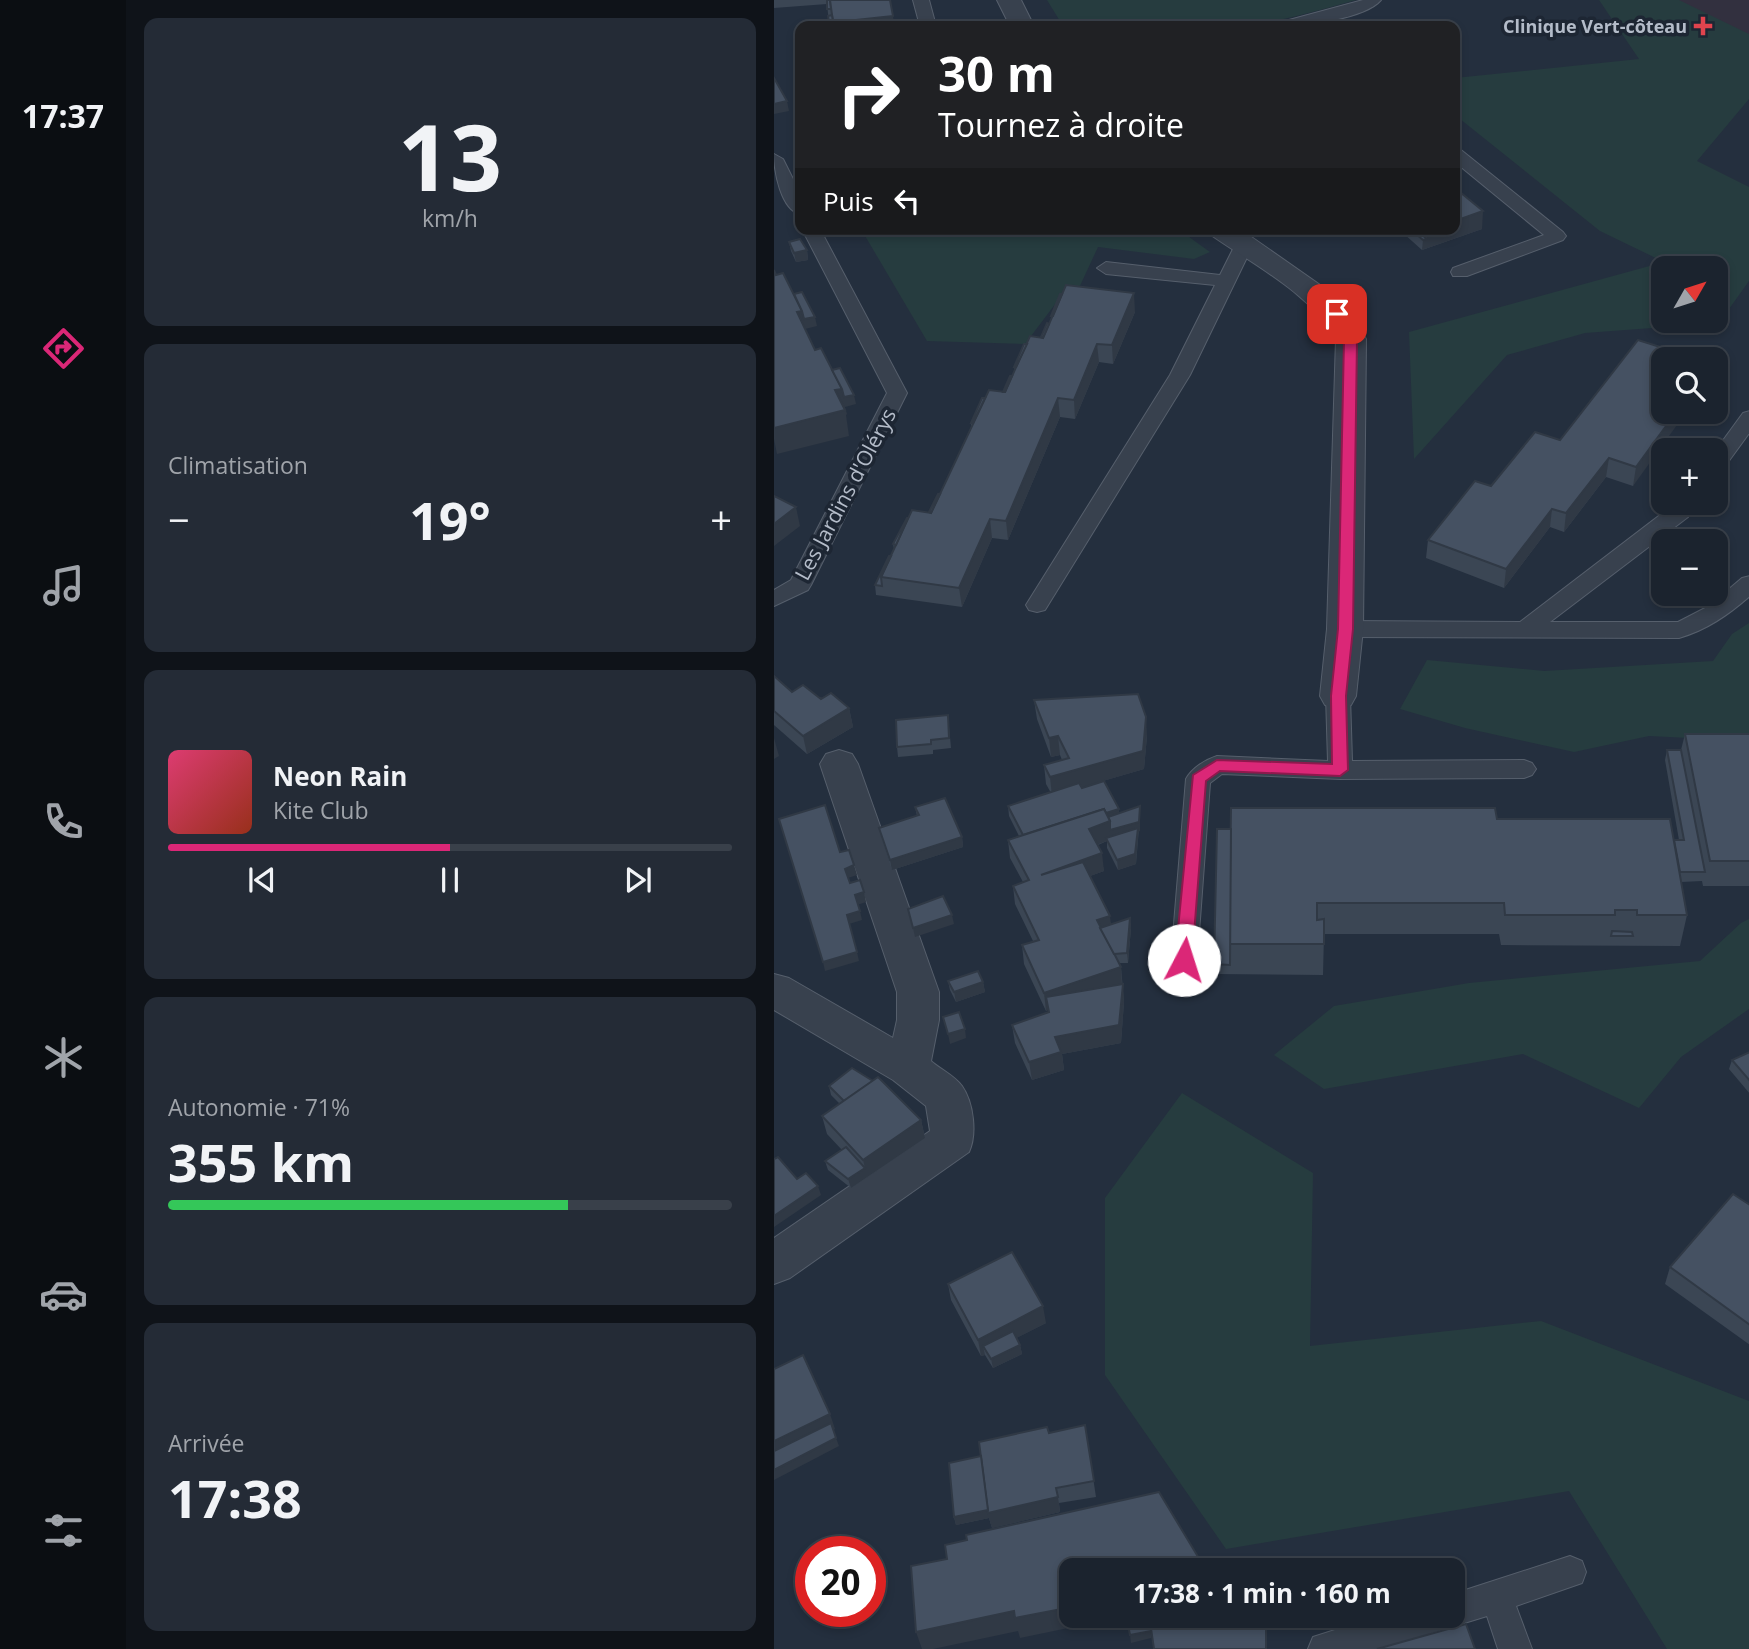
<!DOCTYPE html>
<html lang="fr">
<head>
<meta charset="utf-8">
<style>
	:root { --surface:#1b232e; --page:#242b36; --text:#f1f3f6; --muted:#a0a4aa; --line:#39404a; --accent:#db2777 }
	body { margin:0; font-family:"Open Sans",sans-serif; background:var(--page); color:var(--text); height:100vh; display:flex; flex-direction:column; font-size:26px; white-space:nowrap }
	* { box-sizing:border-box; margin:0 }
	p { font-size:23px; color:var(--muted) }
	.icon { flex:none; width:38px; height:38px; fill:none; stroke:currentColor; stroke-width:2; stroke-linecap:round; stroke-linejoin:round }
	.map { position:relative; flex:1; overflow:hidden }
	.details { display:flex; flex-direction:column; gap:18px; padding:18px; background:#0f1319; width:648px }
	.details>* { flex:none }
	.hud { position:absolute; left:21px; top:21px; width:665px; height:214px; border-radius:14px; box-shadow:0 4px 10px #0003,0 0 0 2px var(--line); background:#202124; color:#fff; overflow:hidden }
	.needle { width:46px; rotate:51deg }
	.buttons { position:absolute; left:877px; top:256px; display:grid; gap:14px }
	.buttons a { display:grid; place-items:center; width:77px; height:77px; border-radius:14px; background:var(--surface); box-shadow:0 4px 10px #0003,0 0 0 2px var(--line); font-size:35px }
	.speed { position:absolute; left:21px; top:1536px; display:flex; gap:14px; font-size:35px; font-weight:700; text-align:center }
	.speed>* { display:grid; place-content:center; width:91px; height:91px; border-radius:50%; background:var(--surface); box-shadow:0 4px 10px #0003,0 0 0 2px var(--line); line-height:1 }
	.speed .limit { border:10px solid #d22; background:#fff; color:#111 }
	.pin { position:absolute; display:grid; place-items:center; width:60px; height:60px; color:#fff; margin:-30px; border-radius:14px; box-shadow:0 4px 10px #0006 }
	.me { position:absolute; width:77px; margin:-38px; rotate:5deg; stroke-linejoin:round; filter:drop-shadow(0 0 5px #0008) }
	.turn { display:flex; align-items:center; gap:24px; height:147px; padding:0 28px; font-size:32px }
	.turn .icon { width:91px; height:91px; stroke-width:2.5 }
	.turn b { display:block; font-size:49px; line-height:60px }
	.then { display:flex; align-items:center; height:66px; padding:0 28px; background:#0003; gap:14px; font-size:26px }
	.big { font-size:52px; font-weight:700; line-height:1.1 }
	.details .tile { flex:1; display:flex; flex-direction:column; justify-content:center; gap:10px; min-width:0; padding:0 24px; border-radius:14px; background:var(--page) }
	.details .dial { align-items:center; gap:0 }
	.dial b { font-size:91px; line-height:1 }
	.song { display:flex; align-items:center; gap:21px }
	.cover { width:84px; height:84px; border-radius:10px; background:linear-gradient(135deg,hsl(340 70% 55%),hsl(10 70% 35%)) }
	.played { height:7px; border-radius:4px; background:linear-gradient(90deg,var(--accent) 50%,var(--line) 50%) }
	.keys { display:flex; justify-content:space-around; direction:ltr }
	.heat { display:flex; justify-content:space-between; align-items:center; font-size:38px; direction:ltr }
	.charge { height:10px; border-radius:5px; background:linear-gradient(90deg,#34c759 71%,var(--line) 0) }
	.trip { position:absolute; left:285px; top:1558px; width:406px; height:70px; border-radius:14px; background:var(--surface); box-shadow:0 4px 10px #0003,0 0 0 2px var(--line); font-weight:700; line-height:70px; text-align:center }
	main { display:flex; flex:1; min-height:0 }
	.tab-bar { display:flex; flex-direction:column; width:126px; justify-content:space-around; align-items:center; background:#0b0e12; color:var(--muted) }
	.tab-bar .icon { width:49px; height:49px }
	.tab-bar .current { color:var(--accent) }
	.tab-bar b { font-size:32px; color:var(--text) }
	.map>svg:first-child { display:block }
</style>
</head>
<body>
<main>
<nav class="tab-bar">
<b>17:37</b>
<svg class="icon current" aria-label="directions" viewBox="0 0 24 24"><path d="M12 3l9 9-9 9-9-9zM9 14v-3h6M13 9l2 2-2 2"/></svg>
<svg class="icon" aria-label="music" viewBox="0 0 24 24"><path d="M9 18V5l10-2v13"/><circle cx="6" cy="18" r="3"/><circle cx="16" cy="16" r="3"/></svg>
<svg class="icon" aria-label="phone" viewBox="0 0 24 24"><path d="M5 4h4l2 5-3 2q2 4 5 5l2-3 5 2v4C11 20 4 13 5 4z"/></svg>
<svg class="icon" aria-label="climate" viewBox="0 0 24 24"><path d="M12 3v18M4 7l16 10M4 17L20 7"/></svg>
<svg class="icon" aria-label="car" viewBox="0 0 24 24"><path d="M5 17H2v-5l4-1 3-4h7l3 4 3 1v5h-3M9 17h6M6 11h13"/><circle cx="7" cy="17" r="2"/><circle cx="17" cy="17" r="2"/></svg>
<svg class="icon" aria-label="filters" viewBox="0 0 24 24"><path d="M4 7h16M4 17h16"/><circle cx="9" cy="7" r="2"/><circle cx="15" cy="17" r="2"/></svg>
</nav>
<section class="details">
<div class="tile dial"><b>13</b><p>km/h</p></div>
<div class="tile"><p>Climatisation</p>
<div class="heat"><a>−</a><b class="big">19°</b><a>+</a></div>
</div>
<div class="tile">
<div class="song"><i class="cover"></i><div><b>Neon Rain</b><p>Kite Club</p></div></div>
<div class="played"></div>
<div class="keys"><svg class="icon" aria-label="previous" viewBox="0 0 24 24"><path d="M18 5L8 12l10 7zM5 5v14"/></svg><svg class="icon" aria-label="pause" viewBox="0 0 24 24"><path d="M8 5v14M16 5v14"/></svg><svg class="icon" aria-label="next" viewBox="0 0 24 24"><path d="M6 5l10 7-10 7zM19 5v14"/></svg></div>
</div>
<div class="tile"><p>Autonomie · 71%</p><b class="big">355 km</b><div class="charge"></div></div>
<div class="tile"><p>Arrivée</p><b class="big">17:38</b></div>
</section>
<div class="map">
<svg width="976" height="1649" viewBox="0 0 976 1649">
	<rect width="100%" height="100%" fill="#242f3e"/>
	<polygon fill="#32303f" points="863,0 975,0 975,44"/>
	<g fill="#263c3f" fill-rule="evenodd">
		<path d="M 273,0 L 582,0 C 538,12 495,26 449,26 L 442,20 L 419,26 L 289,26 Z"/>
		<path d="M 825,0 L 905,0 L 975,34 L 975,99 L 923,161 L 975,187 L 975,281 L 945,323 L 811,333 L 733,355 L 640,459 L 635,332 L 890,262 L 826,231 L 681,115 L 681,78 L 865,59 ZM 889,268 L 942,268 L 942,320 L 889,320 Z"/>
		<polygon points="87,229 404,229 436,252 420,259 324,247 298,303 282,303 251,344 153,341"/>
		<polygon points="975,623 975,741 875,736 800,752 691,728 626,709 653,660 770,671 939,661 958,634"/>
		<polygon points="975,919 975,1009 907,1057 865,1108 749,1054 550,1089 500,1055 560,1006 695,983 926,961 967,923"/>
		<polygon points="408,1093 539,1173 536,1346 767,1321 975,1401 975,1649 893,1649 795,1491 452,1549 331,1375 331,1198"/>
	</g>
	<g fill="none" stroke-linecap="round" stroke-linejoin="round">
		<defs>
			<g id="lane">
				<polygon points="139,0 155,0 162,26 146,26"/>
				<path d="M 589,0 L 607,0 C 591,19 526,27 502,26 L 504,23 Z"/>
				<polygon points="681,149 687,150 789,232 792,236 789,240 693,276 679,276 677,272 679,268 770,235 681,162"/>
				<path d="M 0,154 L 9,159 L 26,193 L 26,214 C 7,210 0,171 0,154 Z"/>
				<polygon points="28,229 46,229 133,393 37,585 34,590 0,606 0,590 17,580 113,393"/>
				<polygon points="470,240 479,245 416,375 271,610 263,612 255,610 252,605 396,375 441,285 332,274 323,268 332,262 446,275 461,245"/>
				<polygon points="976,411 976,432 949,469 942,470 942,450 969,413"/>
				<path d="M 903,502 L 924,502 L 914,517 L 776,622 L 904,622 L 935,606 L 968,578 L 976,576 L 976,596 C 954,615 933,630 905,638 L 571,637 L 563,634 L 560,629 L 563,624 L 571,621 L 746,622 Z"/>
				<path d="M 564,688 L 572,690 L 576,696 L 578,761 L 750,760 L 758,763 L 762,769 L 758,775 L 750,778 L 566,779 L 448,774 L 436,783 L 423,960 L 419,967 L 410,970 L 401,967 L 397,960 L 412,779 C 418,768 431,760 443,756 L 554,761 L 552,696 L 556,690 Z"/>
				<polygon points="796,1556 808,1561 812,1572 808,1583 742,1606 758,1649 724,1649 713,1616 606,1649 534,1649 539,1637 608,1615 679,1615 679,1594"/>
			</g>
			<g id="street">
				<polygon points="223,0 247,0 260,26 236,26"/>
				<path d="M 433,229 L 466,229 L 549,287 L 574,308 L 592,339 L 589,629 L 582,696 L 577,705 L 564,709 L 551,705 L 546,696 L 553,629 L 562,339 C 536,293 480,265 437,235 Z"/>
				<path d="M 65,750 L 78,754 L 84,764 L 165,992 L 165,1020 L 157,1061 C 166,1069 181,1076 188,1086 C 200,1103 203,1135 195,1152 L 16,1278 L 0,1284 L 0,1238 L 156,1131 L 152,1106 L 119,1080 L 0,1010 L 0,974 L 15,978 L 119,1038 L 123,1020 L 123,992 L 46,764 L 52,754 Z"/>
			</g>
		</defs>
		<use href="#lane" stroke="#565f6c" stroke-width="2"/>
		<use href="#street" stroke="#565f6c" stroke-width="2"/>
		<use href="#lane" fill="#38414e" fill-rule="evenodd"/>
		<use href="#street" fill="#38414e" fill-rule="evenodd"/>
	</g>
	<g fill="#3b4654">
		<polygon points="0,0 116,0 120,26 26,26 26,80 24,80 20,34 24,34 23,26 55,23 53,4 0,8"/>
		<polygon points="629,229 708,229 648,250 629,233"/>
		<polygon points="15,242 33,250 34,260 22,262 17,251"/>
		<polygon points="361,312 339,364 325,362 301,419 286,417 234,540 218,538 188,607 102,595 101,585 120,549 119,544 155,512 166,494 197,427 197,423 211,398 229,392 238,376 241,371 240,367 253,344 267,337 275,324 277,319 277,316"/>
		<polygon points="924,359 859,486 832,477 790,532 776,527 730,588 652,558 654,540 717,486 786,440"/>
		<polygon points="0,676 18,692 49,698 75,708 79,727 33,754 0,725"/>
		<polygon points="260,700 373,736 370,769 308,787 345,813 366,816 362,864 344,870 333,848 333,841 324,845 330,871 316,876 337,924 356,918 357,928 354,963 345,963 347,967 350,1002 347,1043 288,1054 290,1070 258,1080 241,1043 238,1025 274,1012 274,1010 272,1011 250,964 248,945 259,941 241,904 239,886 249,882 236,858 234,840 245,836 235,816 234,806 277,793 272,784 270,765 288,760 286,755 277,757 263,719"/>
		<polygon points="174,715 177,748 159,750 159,754 124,757 123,747"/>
		<polygon points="911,734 976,734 976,886 929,886 928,881 907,882 913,915 906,946 727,945 725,934 550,934 549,975 440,974 440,964 457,829 723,819 905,840 891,760 893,750 907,750"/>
		<polygon points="141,807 188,837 189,847 118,870 107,837 105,828 143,816"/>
		<polygon points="174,981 209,982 211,992 182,1002 176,990"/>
		<polygon points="976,1052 976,1094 955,1069 958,1060"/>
		<polygon points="55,1086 147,1120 151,1138 77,1188 54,1170 51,1161 68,1150 53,1134 48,1116 66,1104 57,1095"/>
		<polygon points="976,1205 976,1345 891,1284 896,1267"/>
		<polygon points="174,1284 272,1323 242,1338 246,1345 248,1354 219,1368 211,1355 207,1356 177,1300"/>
		<polygon points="311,1425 322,1497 285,1503 286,1512 218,1528 215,1518 182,1525 180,1517 207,1456 275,1433"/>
	</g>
	<g fill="#303945">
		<polygon points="119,16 120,26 84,26 83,20"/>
		<polygon points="26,42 26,58 22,58 21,49"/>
		<polygon points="13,101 15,111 0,114 0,104"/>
		<polygon points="709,211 708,229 648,250 649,240 653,239 653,230 657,229 681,229 681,221"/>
		<polygon points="33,250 34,260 22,262 20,253"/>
		<polygon points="360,293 361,312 339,364 338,345"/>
		<polygon points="28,311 41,317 43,326 31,329 23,312"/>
		<polygon points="323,344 325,362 301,419 300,400"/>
		<polygon points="68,389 80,395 82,404 71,407 73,414 72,415 75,436 3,454 0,439 0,428 61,390"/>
		<polygon points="284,398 286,417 234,540 232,521"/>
		<polygon points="903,411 913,411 859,486 862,467"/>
		<polygon points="835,458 832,477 790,532 792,513"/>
		<polygon points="22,507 26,526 0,546 0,524"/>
		<polygon points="778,509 776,527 730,588 732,569"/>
		<polygon points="216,519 218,538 188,607 185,588"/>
		<polygon points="75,708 79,727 33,754 29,736"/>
		<polygon points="372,717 373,736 370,769 278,796 276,777"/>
		<polygon points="284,736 286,755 277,757 275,738"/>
		<polygon points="0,738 5,756 0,759"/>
		<polygon points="366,806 366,831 364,832 362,864 344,870 343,860 332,838 333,841 316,847 289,827 345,809 345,819"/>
		<polygon points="188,837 189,847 118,870 116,860"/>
		<polygon points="328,853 330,871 269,893 267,875"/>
		<polygon points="80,865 83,875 74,878 71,869"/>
		<polygon points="90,892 92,902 83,905 81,895"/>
		<polygon points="86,911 88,920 75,924 73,915"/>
		<polygon points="178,915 180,924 141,937 139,928"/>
		<polygon points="336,916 338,934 328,937 323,920"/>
		<polygon points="356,918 357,928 354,963 353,953"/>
		<polygon points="83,952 85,961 51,971 49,962"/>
		<polygon points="347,967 348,985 272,997 274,1010 272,1011 270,993"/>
		<polygon points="209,982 211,992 182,1002 180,992"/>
		<polygon points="349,984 350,1002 347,1043 288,1054 290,1070 258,1080 255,1062 281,1037"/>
		<polygon points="191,1029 192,1038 176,1044 174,1034"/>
		<polygon points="147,1120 151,1138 77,1188 74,1179 91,1168 89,1160"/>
		<polygon points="44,1186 47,1195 0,1227 0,1216"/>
		<polygon points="269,1306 272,1323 213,1353 209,1346 211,1355 207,1356 204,1340"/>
		<polygon points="246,1345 248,1354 219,1368 217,1359"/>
		<polygon points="56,1414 61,1429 0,1460 0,1441"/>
		<polygon points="62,1438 65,1446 0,1480 0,1470"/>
		<polygon points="284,1497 286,1512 218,1528 215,1518 182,1525 180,1517"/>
		<polygon points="298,1607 298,1615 352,1615 352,1616 246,1638 244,1631 159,1649 148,1649 142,1632 240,1611"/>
		<polygon points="377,1631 377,1638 357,1643 356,1635"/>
	</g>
	<g fill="#455162" stroke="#303945" stroke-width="2">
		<polygon points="53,0 56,0 57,9 53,9"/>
		<polygon points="56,0 116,0 119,16 83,20 84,26 26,26 26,63 23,26 59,22"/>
		<polygon points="58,15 59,22 55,23 54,16"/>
		<polygon points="20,34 24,34 25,49 21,49"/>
		<rect x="22" y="56" width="4" height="15"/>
		<polygon points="0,78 13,101 0,104"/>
		<polygon points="681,188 709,211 681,221"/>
		<polygon points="636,229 641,229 653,239 649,240"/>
		<polygon points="26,239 33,250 20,253 15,242"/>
		<polygon points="0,270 2,275 9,273 28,311 23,312 41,350 47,348 68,389 61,390 71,410 0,428"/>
		<polygon points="292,285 360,293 338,345 323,344 300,400 284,398 232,521 216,519 185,588 107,577 138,510 157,513 215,390 231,392 256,336 269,338"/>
		<polygon points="28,292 41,317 30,319 28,311 20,294"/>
		<polygon points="286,294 288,294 279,316 277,316"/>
		<polygon points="273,323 275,324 269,338 267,337"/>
		<polygon points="864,340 924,359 889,359 889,411 903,411 862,467 835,458 792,513 778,509 732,569 654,540 701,481 717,486 761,432 786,440"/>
		<polygon points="250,344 253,344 242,367 240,367"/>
		<polygon points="66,368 80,395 70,397 68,389 58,370"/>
		<polygon points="236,376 238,376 231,392 229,392"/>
		<polygon points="208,398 211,398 199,423 197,423"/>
		<polygon points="164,494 166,494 157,513 155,512"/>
		<polygon points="0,496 22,507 0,524"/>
		<polygon points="133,518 134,518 122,545 119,544"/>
		<polygon points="115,556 117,556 107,577 108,586 101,585"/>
		<polygon points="0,676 18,692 29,685 47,699 57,693 75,708 29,736 0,711"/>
		<polygon points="364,694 372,717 369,751 276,777 270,765 295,758 284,736 275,738 260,700"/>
		<polygon points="174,715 175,738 157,740 157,744 123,747 122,720"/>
		<polygon points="911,734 976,734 976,861 936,861"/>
		<polygon points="893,750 907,750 931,872 906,872 900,840 910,840"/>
		<polygon points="330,781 345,809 332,813 330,809 249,835 234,806 305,783 308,788"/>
		<polygon points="171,798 188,837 116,860 105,828 145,815 141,807"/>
		<polygon points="51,805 66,852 75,850 80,865 71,869 76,883 86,880 90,892 81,895 86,911 73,915 83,952 49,962 5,819"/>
		<polygon points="366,806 365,822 336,830 336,821 334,817"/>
		<polygon points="457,808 721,808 723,819 896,819 913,915 863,915 863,910 841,910 841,915 731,915 730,903 543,903 543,920 550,919 550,944 455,944"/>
		<polygon points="330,809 336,821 315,829 328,853 267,875 309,862 336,916 323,920 347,967 270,993 248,945 265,940 239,886 255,880 234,840"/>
		<polygon points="364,828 361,854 343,860 332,838"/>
		<polygon points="443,829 457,829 456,965 440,964"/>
		<polygon points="169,896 178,915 139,928 134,909"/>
		<polygon points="356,918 353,953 340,954 326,928"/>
		<polygon points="838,931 858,932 859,936 837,936"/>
		<polygon points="204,971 209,982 180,992 174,981"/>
		<polygon points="349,984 345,1025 281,1037 287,1052 255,1062 238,1025 275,1012 272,997"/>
		<polygon points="185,1012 191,1029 174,1034 169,1017"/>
		<polygon points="976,1052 976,1081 958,1060"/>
		<polygon points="78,1068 99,1081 70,1101 55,1086"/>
		<polygon points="104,1077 147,1120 89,1160 48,1116"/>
		<polygon points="72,1147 91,1168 74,1179 51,1161"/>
		<polygon points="4,1157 23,1179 32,1173 44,1186 0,1216 0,1159"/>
		<polygon points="959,1194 976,1205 976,1325 896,1267"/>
		<polygon points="238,1252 269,1306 204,1340 174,1284"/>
		<polygon points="239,1331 246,1345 217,1359 209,1346"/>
		<polygon points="29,1355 56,1414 0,1441 0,1369"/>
		<polygon points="57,1423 62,1438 0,1470 0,1451"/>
		<polygon points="311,1425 320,1481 282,1488 284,1497 214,1513 205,1442 273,1427 275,1433"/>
		<polygon points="207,1456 214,1510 180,1517 175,1463"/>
		<polygon points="385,1492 432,1570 298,1570 298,1607 241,1618 240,1611 142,1632 137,1566 173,1559 171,1545 193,1540 192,1535"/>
		<polygon points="352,1615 375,1615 377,1631 356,1635"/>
		<polygon points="375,1615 492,1615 492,1649 380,1649"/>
		<polygon points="692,1624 701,1649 603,1649"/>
	</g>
	<polygon fill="#db2777" stroke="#8e194d" stroke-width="2" points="563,310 567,311 583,339 579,629 572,696 574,770 566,776 446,771 432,781 418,960 415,965 404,965 401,960 419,775 443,760 558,764 557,696 564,629 570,339 557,314"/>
	<path fill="#e0444e" stroke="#1d2633" stroke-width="2.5" d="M925.5 15.5h7v7h7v7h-7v7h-7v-7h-7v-7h7z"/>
	<g text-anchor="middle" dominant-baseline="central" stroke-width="7" stroke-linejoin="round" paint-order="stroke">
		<g font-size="18" font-weight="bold" fill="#b4bcc9" stroke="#1d2633" text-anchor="end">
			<text x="913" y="26">Clinique Vert-côteau</text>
		</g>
		<g font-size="21" fill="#b4bcc9" stroke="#1d2633">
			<text transform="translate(71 494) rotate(-62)">Les Jardins d'Olérys</text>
		</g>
	</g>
</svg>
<div class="buttons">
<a><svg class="needle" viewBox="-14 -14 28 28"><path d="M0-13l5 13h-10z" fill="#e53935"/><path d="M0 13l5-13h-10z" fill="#a0a4aa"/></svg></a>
<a><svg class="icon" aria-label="search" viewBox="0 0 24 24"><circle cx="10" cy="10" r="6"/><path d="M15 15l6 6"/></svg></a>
<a>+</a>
<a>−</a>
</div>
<div class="speed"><div class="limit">20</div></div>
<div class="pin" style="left:563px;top:314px;background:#d93025"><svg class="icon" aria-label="arrive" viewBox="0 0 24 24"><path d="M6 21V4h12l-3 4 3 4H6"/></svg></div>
<svg class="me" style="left:410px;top:960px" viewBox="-20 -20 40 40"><circle r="19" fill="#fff"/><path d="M0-13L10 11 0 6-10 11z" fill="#db2777"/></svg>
<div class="trip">17:38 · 1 min · 160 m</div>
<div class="hud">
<div class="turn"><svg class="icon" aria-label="right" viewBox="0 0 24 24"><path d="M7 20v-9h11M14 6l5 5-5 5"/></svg><div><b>30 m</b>Tournez à droite</div></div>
<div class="then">Puis<svg class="icon" aria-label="left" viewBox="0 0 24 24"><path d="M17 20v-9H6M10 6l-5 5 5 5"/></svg></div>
</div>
</div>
</main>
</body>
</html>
